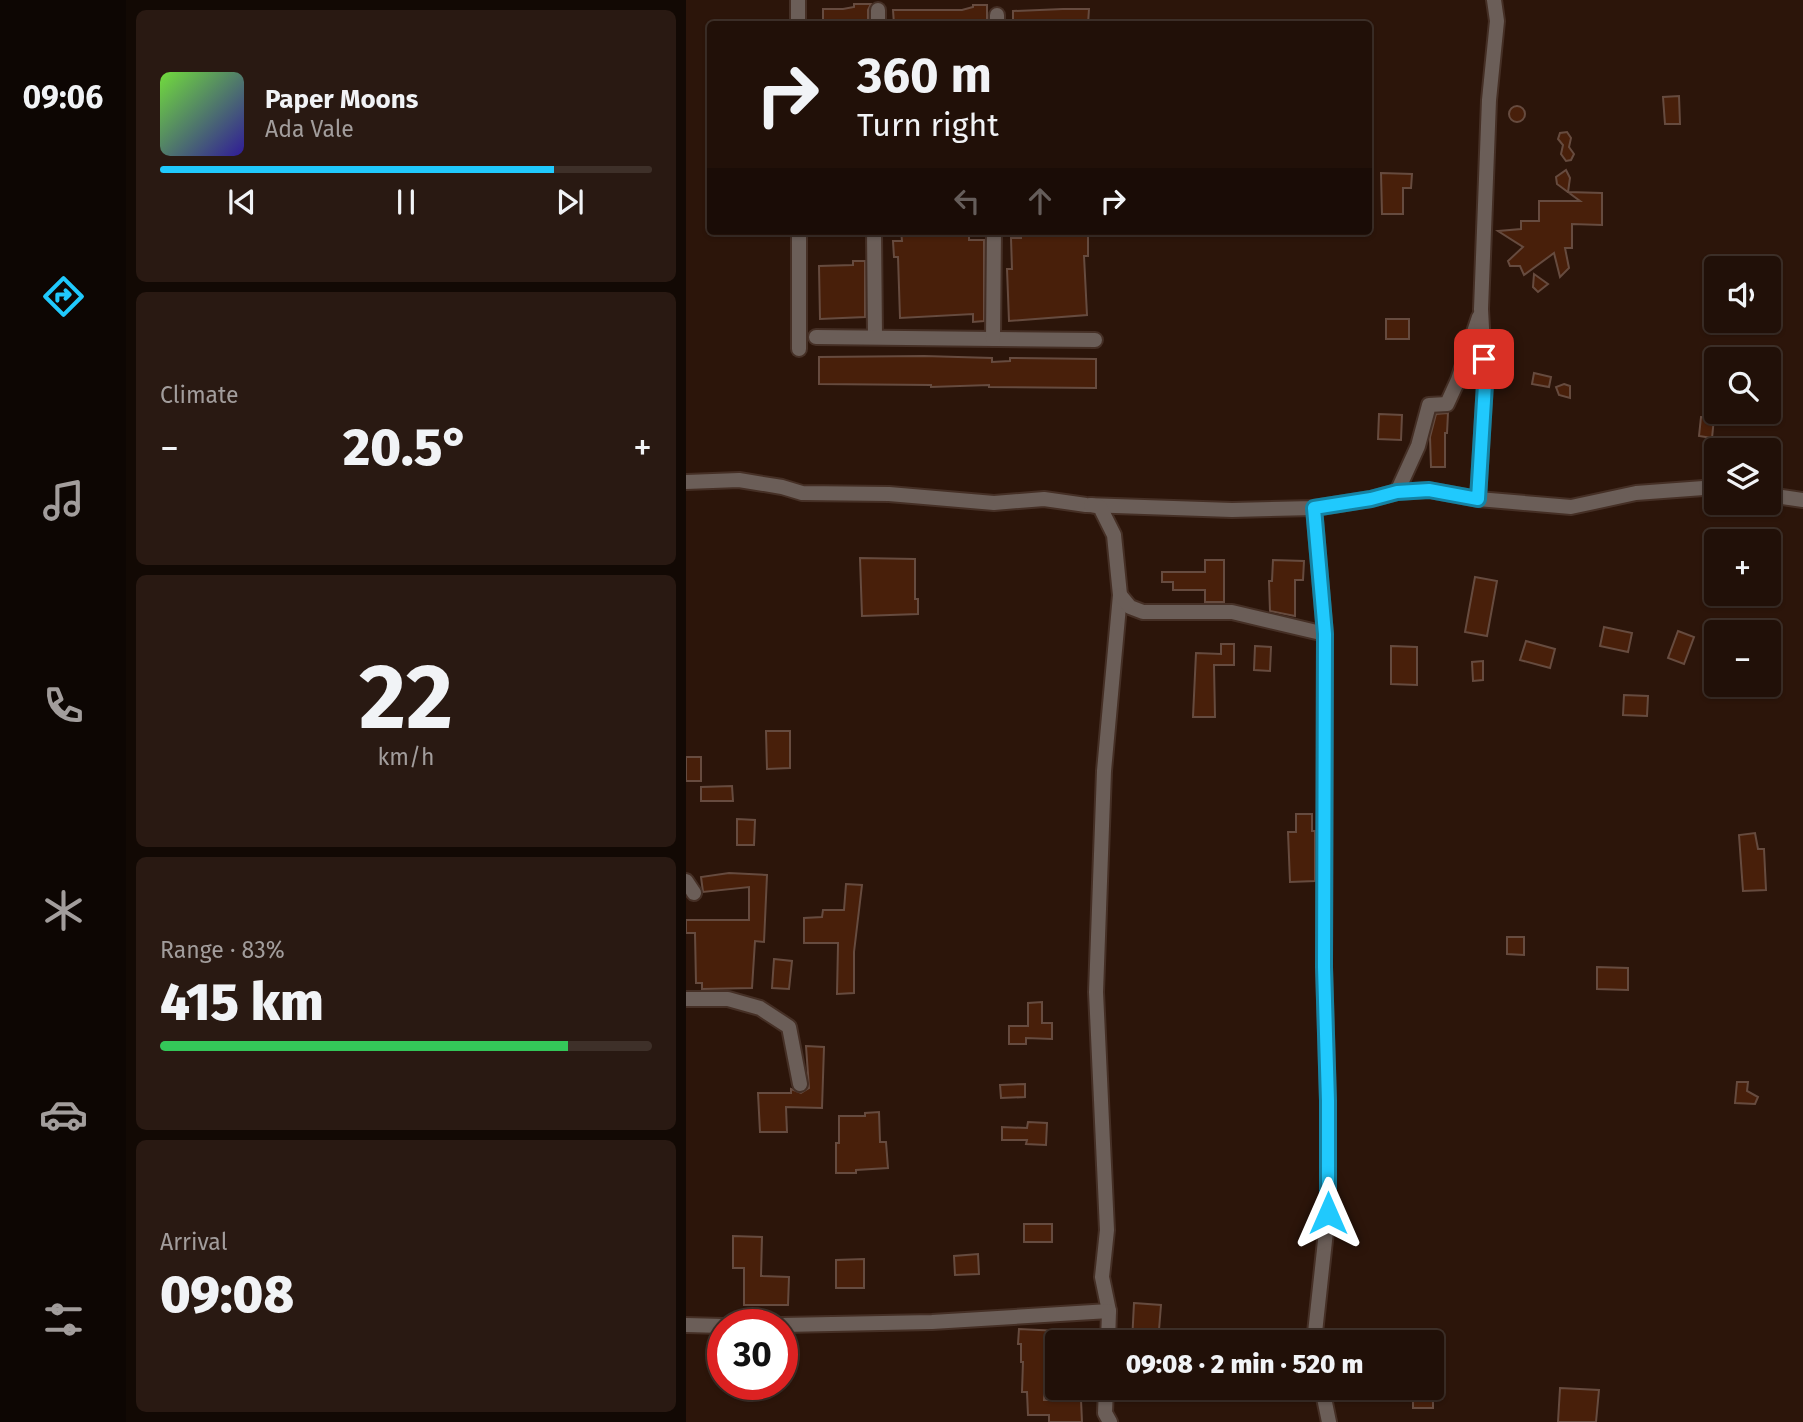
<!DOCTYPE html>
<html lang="en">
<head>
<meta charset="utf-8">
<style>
	:root { --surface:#211008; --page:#291912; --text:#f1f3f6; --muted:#a29d9c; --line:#3e3029; --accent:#20c9fd }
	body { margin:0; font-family:"Fira Sans",sans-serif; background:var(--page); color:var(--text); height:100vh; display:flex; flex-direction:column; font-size:26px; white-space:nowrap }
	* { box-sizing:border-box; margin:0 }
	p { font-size:23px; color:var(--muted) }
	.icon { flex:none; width:38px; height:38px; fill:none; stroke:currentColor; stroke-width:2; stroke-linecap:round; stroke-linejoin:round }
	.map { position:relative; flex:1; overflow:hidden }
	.sheet { display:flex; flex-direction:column; gap:10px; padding:10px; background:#120904; width:560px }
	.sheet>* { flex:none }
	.hud { position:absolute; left:21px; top:21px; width:665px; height:214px; border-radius:7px; box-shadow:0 2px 5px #0004,0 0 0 2px var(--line); background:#211008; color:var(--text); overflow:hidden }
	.controls { position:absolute; left:1018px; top:256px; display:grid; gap:14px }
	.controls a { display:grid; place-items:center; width:77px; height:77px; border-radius:7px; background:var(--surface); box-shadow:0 2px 5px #0004,0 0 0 2px var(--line); font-size:35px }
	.speed { position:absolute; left:21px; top:1309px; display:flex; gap:14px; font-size:35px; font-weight:700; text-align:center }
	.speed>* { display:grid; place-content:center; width:91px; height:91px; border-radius:50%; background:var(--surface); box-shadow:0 2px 5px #0004,0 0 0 2px var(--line); line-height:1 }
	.speed .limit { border:10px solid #d22; background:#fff; color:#111 }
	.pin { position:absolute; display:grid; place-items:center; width:60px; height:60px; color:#fff; margin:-30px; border-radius:14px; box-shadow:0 4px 10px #0006 }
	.me { position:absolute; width:77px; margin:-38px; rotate:0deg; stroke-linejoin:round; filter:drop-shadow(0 0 5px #0008) }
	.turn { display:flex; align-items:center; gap:24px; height:147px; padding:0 35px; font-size:32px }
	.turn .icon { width:91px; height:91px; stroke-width:2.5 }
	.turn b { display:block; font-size:49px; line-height:60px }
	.lanes { display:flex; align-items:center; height:66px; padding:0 35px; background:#0003; justify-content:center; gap:35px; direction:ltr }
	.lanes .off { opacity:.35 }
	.big { font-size:52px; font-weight:800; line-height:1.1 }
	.sheet .widget { flex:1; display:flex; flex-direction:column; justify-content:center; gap:10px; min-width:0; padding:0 24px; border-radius:10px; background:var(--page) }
	.sheet .dial { align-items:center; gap:0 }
	.dial b { font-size:91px; line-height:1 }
	.song { display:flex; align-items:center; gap:21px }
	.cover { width:84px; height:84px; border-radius:10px; background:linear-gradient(135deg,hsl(100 70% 55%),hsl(250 70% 35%)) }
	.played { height:7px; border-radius:4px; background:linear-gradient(90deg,var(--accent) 80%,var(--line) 80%) }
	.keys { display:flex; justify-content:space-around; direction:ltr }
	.heat { display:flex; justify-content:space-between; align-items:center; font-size:38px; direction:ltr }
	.charge { height:10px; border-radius:5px; background:linear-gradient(90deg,#34c759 83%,var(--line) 0) }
	.trip { position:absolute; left:359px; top:1330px; width:399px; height:70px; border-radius:7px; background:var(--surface); box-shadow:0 2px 5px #0004,0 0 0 2px var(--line); font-weight:800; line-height:70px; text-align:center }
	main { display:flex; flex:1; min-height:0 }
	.menu { display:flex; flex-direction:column; width:126px; justify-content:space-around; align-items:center; background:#0d0603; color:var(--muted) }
	.menu .icon { width:49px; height:49px }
	.menu .on { color:var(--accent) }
	.menu b { font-size:32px; color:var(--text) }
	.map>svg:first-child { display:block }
</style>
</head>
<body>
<main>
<nav class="menu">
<b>09:06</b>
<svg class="icon on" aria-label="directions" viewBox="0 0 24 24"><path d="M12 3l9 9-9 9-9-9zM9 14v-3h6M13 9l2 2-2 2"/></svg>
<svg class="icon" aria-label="music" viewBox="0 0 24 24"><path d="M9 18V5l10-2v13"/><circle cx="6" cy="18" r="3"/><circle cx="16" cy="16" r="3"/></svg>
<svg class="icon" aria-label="phone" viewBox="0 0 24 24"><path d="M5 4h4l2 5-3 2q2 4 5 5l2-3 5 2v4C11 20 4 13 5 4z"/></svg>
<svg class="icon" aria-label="climate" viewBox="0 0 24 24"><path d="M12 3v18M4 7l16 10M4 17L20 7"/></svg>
<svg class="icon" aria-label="car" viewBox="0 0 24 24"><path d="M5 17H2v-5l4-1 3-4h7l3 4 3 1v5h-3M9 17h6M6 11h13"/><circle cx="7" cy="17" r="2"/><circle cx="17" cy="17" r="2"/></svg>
<svg class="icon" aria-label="filters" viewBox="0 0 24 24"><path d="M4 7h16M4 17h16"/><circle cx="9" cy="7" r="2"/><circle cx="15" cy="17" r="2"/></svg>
</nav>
<section class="sheet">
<div class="widget">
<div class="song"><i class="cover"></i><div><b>Paper Moons</b><p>Ada Vale</p></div></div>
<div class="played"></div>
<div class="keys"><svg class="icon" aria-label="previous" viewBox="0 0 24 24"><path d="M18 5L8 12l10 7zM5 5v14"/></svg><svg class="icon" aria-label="pause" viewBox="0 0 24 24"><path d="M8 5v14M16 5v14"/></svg><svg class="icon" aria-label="next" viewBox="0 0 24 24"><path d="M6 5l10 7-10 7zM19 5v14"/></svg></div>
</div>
<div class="widget"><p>Climate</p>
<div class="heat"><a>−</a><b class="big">20.5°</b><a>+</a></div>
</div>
<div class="widget dial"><b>22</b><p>km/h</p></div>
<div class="widget"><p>Range · 83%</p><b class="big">415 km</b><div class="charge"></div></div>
<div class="widget"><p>Arrival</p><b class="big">09:08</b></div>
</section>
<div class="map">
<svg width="1117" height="1422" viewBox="0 0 1117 1422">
	<rect width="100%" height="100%" fill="#2c150a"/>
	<g fill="#481f0a" stroke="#664b3f" stroke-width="2">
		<polygon points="168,4 185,4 182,10 182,24 137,24 137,9 157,9 168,7"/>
		<polygon points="287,5 301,5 301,24 208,24 207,10 276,10 287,7"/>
		<polygon points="377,9 403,9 402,24 327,24 327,11"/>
		<polygon points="993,96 994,124 979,124 977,97"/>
		<circle cx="831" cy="114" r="8"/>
		<polygon points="881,132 885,138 883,147 888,154 885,160 880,161 875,154 877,145 872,139 874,133"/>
		<polygon points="880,170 884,178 882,192 916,193 916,225 886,224 886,248 879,248 883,268 874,277 868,253 838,275 834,266 824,266 822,261 837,247 812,231 835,229 835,221 853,221 853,201 894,201 871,184 870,177"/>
		<polygon points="695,173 726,174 725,188 717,188 717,214 696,214"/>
		<polygon points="215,231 283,231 283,240 298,240 298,321 287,322 287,314 214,318 212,257 208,257 207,241 216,241"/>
		<polygon points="335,231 402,231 402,256 398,256 401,315 323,321 321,269 326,269 325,238 335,238"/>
		<polygon points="167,261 179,261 179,317 134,319 133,266 167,265"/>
		<polygon points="848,274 862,284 852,292 847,287"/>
		<rect x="700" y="319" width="23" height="20"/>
		<polygon points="238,356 306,358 306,362 324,361 324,358 410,359 410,388 303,387 303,385 245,387 245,385 133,384 133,357"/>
		<polygon points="848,373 865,377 863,387 846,384"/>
		<polygon points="878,384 884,386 884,398 873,395 870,387"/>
		<polygon points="762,413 761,433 759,433 759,467 745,467 744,437 750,414"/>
		<polygon points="693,414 716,415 715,440 692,439"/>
		<polygon points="1015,417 1028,418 1026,438 1013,436"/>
		<polygon points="174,558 229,559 229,599 232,599 232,614 176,616"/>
		<polygon points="519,560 538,560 538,602 519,602 519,590 487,590 487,582 476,582 476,572 519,572"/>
		<polygon points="587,560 618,561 617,580 609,580 609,616 584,611 583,581 586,581"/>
		<polygon points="789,577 811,581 801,636 779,632"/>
		<polygon points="918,627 946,633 942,652 914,646"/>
		<polygon points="992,631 1008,637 998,664 982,658"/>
		<polygon points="840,641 869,649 864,668 834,660"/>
		<polygon points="535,644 548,644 548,665 528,665 529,717 507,717 510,653 535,654"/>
		<polygon points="569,646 585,647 584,671 568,670"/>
		<polygon points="705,646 731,647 731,685 705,684"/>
		<polygon points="797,661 797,680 787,681 786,662"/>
		<polygon points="938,695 962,696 961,716 937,715"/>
		<polygon points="80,731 104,731 104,768 81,769"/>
		<rect x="0" y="757" width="15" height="24"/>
		<polygon points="46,786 47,801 15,801 15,787"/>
		<polygon points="610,814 626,814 626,831 629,831 629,881 604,882 602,832 610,832"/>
		<polygon points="51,819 69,820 68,845 51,845"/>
		<polygon points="1069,833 1072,849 1078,849 1080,890 1057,891 1053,835"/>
		<polygon points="43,873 81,875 78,942 69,941 66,988 16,989 16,983 10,983 9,933 0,933 0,920 63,920 63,887 17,892 15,877"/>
		<polygon points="160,884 176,885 168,952 168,993 151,994 152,945 152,943 118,943 118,918 136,917 137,910 158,910"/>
		<polygon points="821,937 838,937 838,955 821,954"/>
		<polygon points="88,959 106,961 103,989 86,988"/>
		<polygon points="911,967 942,968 942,990 911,989"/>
		<polygon points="356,1002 356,1023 366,1023 366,1039 340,1038 340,1044 323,1044 323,1026 342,1026 342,1003"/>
		<polygon points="120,1046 138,1047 136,1108 100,1107 101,1132 74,1132 72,1093 105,1093 105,1089 115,1093 123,1088"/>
		<polygon points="1051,1082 1062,1082 1061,1091 1072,1097 1069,1104 1049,1103"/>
		<polygon points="339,1084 339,1097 315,1098 314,1085"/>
		<polygon points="193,1112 194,1142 200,1142 202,1168 170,1170 170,1173 150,1173 150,1143 153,1143 153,1116 179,1116 179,1113"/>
		<polygon points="342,1122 361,1123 360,1145 340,1144 341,1140 316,1140 316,1127 341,1128"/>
		<rect x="338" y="1224" width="28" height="18"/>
		<polygon points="47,1236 76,1237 75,1276 103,1277 102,1305 58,1305 58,1268 47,1268"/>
		<polygon points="292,1254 293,1274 269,1275 268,1256"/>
		<polygon points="178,1259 178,1288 150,1288 150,1260"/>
		<polygon points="448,1303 475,1305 472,1342 446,1342"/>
		<polygon points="333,1329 413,1333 412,1342 361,1344 358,1400 395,1400 396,1422 363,1422 363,1415 342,1415 341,1392 336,1392 337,1362 335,1362 335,1344 332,1344"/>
		<rect x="727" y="1388" width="20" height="20"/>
		<polygon points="874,1388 913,1390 910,1422 872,1422"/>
	</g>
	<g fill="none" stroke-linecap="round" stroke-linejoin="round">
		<defs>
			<g id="minor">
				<polyline points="112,0 112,24"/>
				<polyline points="192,24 192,10"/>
				<polyline points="311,24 311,15"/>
				<polyline points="113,231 113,349"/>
				<polyline points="188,231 189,337"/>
				<polyline points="130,337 409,340"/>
				<polyline points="307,339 308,231"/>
				<polyline points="0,482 53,480 96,487 116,493 203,494 308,503 358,499 400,505 546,510 628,508 685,499 711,492 743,490 792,499 885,507 950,493 1031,487"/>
				<polyline points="711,492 732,446 743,405 761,404 772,380 793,317"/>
				<polyline points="1083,495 1117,500"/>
				<polyline points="792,499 799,384 795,309 803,100 811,21 808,0"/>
				<polyline points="405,505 414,507 428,535 434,595 418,771 410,992 421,1230 416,1277 423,1311"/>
				<polyline points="434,595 444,607 457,612 546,612 639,634"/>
				<polyline points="0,881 8,893"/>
				<polyline points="0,999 42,999 74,1008 103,1027 114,1084"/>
				<polyline points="0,1325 37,1326"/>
				<polyline points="96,1325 246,1322 423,1311 422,1342"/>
				<polyline points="628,1342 642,1213 642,1101 638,967 639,634 628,508"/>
				<polyline points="420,1388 419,1413 424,1422"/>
				<polyline points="636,1388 643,1422"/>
			</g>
		</defs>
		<use href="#minor" stroke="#452f25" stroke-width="18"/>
		<use href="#minor" stroke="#6b5e58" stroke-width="14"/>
	</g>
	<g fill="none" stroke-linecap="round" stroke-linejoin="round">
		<defs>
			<polyline id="route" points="642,1213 642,1101 638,967 639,634 628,508 685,499 711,492 743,490 792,499 799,384 798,359"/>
		</defs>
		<use href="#route" stroke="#1583a4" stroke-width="18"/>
		<use href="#route" stroke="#20c9fd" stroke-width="12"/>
	</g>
</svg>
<div class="controls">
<a><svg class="icon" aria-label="sound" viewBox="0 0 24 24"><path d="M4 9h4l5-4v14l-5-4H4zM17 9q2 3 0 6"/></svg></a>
<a><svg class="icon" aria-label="search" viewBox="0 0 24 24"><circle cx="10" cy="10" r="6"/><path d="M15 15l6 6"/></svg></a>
<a><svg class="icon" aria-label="layers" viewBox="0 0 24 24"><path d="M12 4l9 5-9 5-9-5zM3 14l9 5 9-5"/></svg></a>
<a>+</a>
<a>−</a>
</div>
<div class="speed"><div class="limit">30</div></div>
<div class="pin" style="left:798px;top:359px;background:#d93025"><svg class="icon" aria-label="arrive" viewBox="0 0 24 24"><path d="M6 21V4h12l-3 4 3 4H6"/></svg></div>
<svg class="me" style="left:642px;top:1213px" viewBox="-20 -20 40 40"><path d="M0-17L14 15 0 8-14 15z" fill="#20c9fd" stroke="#fff" stroke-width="4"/></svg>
<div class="trip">09:08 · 2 min · 520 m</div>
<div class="hud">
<div class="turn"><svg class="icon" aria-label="right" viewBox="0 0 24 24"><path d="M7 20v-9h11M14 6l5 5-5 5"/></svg><div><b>360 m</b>Turn right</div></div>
<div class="lanes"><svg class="icon off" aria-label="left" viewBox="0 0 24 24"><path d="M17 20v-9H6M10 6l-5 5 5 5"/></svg><svg class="icon off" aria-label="ahead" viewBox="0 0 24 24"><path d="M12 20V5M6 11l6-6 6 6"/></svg><svg class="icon" aria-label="right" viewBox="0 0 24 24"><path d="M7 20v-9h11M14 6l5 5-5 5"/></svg></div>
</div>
</div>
</main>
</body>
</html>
